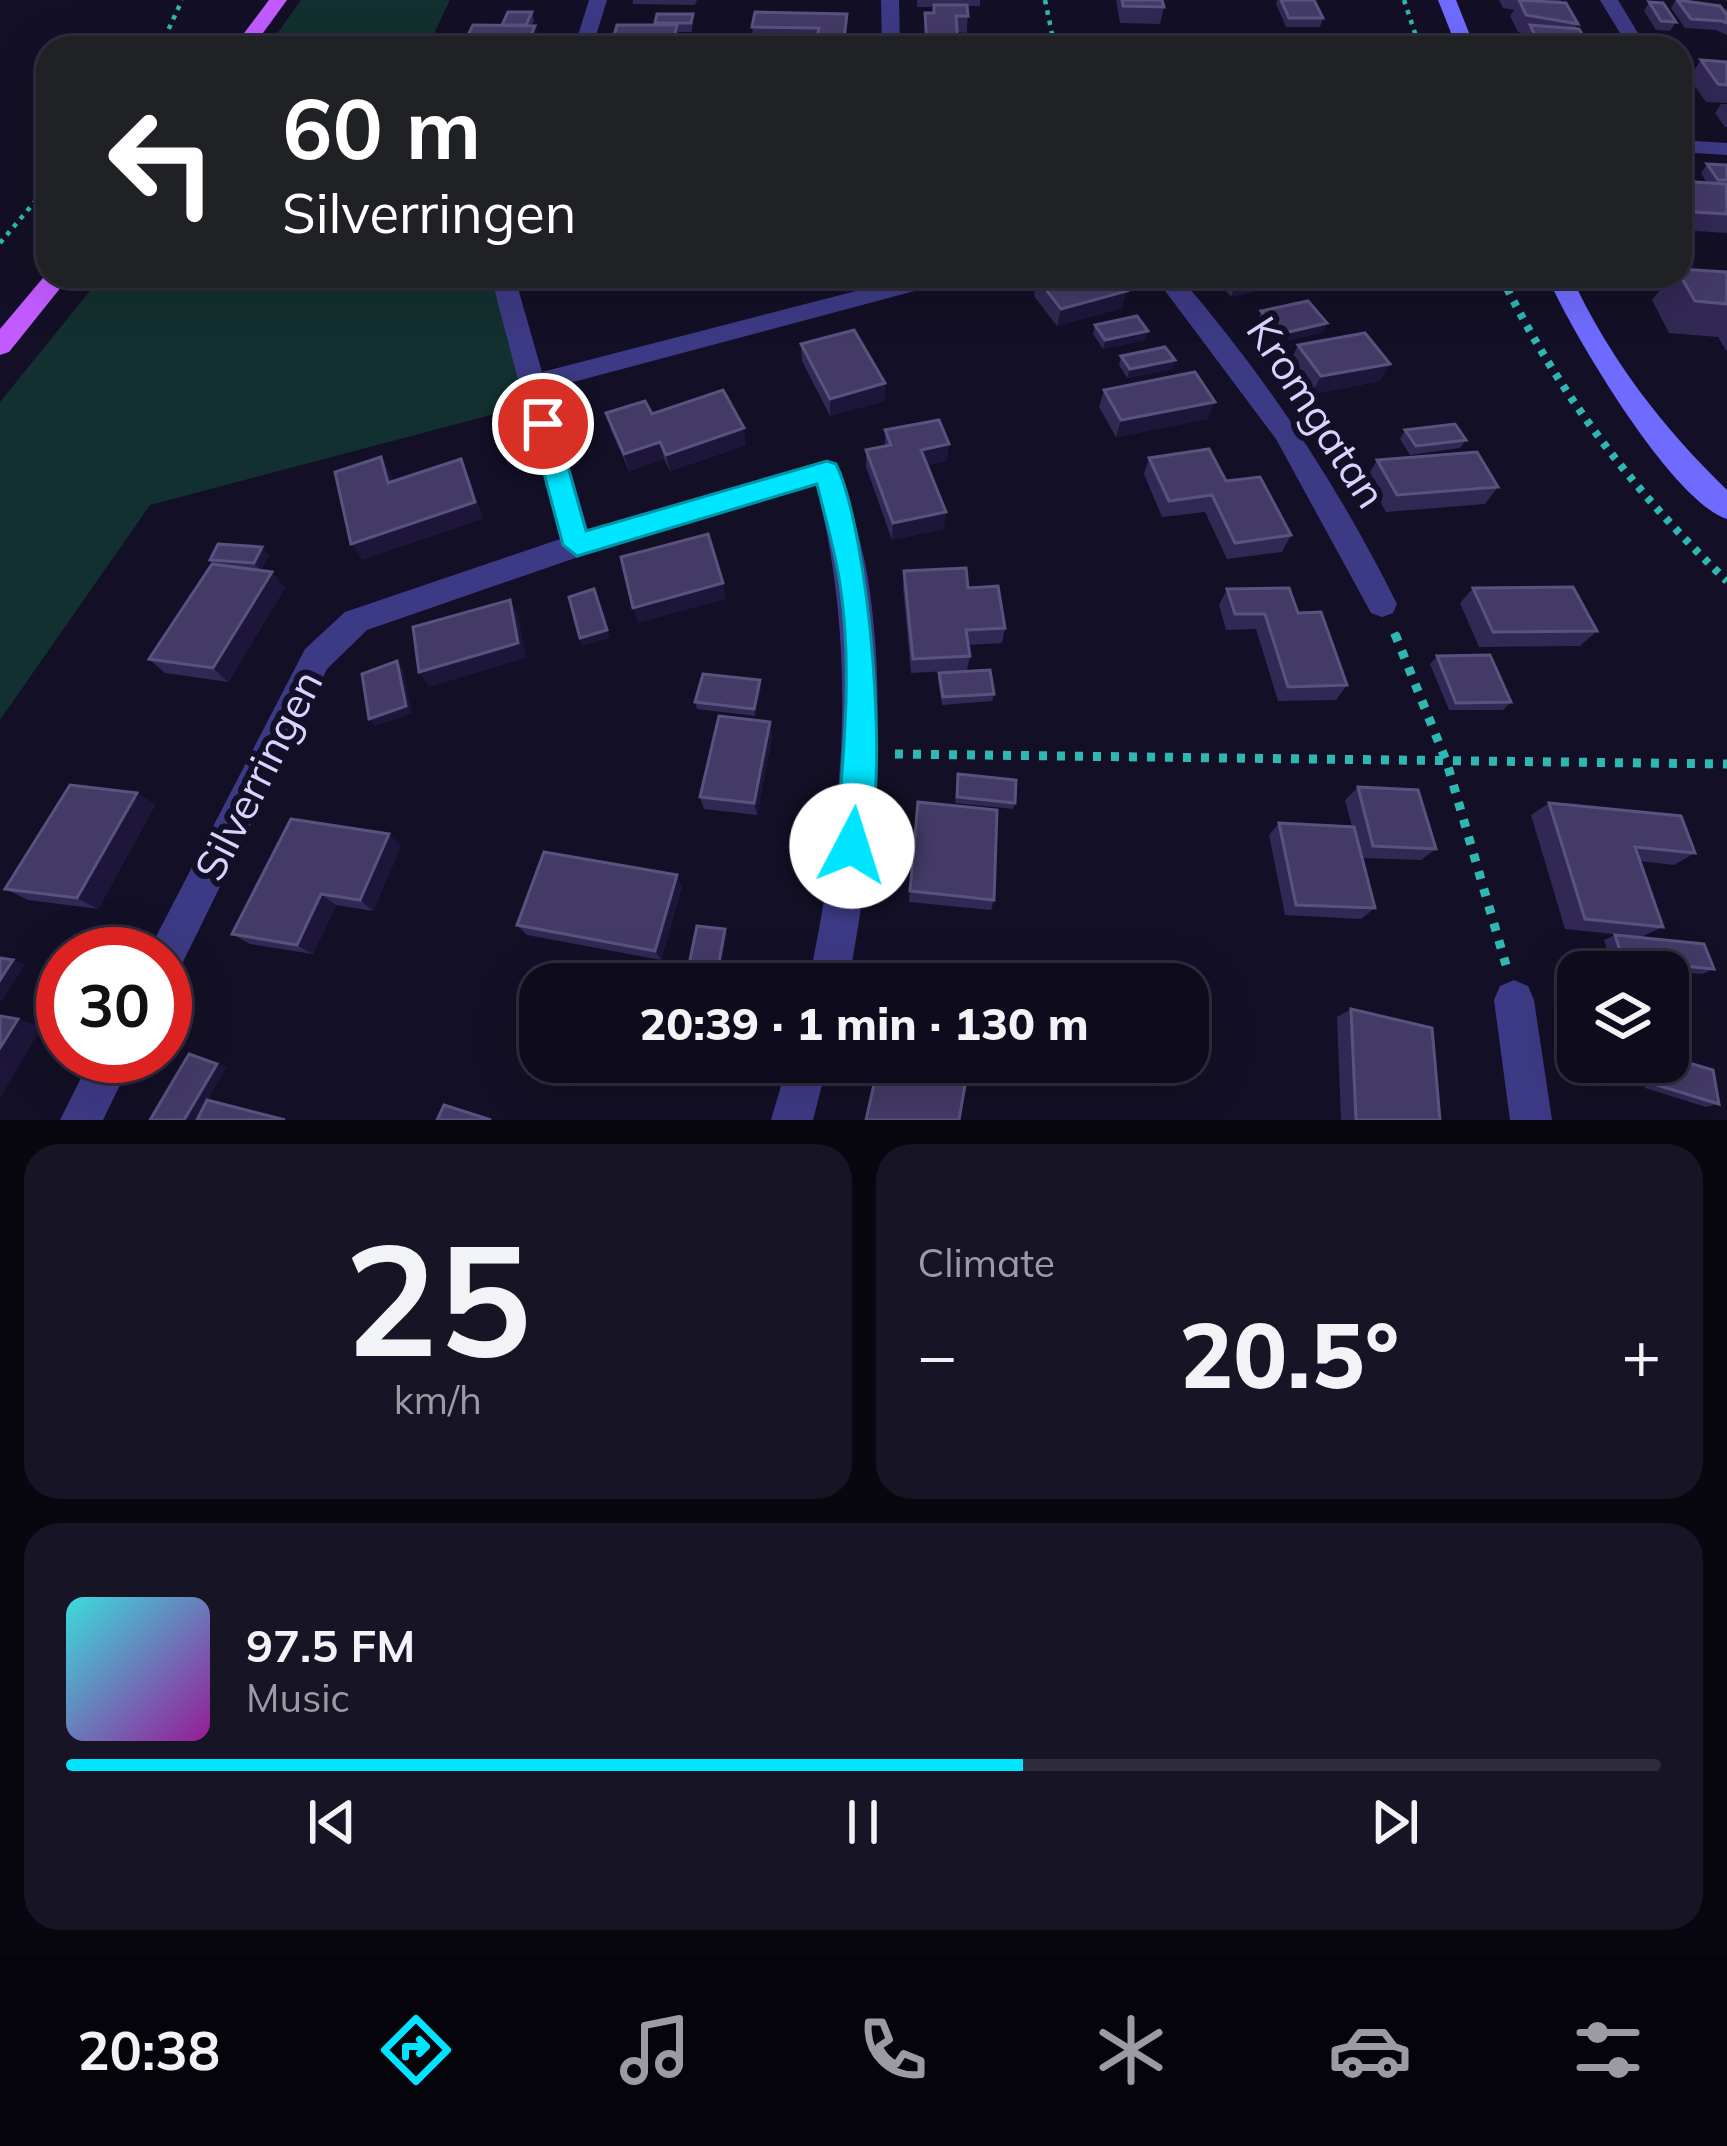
<!DOCTYPE html>
<html lang="en">
<head>
<meta charset="utf-8">
<style>
	:root { --surface:#0e0b1c; --page:#171425; --text:#f1f3f6; --muted:#9b9ba3; --line:#2e2b3b; --accent:#00e5ff }
	body { margin:0; font-family:Mulish,sans-serif; background:var(--page); color:var(--text); height:100vh; display:flex; flex-direction:column; font-size:45px; white-space:nowrap }
	* { box-sizing:border-box; margin:0 }
	p { font-size:39px; color:var(--muted) }
	.icon { flex:none; width:66px; height:66px; fill:none; stroke:currentColor; stroke-width:2; stroke-linecap:round; stroke-linejoin:round }
	.map { position:relative; height:1120px; overflow:hidden }
	.drawer { display:flex; flex-direction:column; gap:24px; padding:24px; background:#08060f; flex:1 }
	.drawer>* { flex:none }
	.top-card { position:absolute; left:36px; top:36px; width:1656px; height:252px; border-radius:36px; box-shadow:0 12px 48px #0002,0 0 0 3px var(--line); background:#202124; color:#fff; overflow:hidden }
	.fabs { position:absolute; left:1557px; top:951px; display:grid; gap:24px }
	.fabs a { display:grid; place-items:center; width:132px; height:132px; border-radius:24px; background:var(--surface); box-shadow:0 12px 48px #0002,0 0 0 3px var(--line); font-size:60px }
	.speed { position:absolute; left:36px; top:927px; display:flex; gap:24px; font-size:60px; font-weight:700; text-align:center }
	.speed>* { display:grid; place-content:center; width:156px; height:156px; border-radius:50%; background:var(--surface); box-shadow:0 12px 48px #0002,0 0 0 3px var(--line); line-height:1 }
	.speed .limit { border:18px solid #d22; background:#fff; color:#111 }
	.pin { position:absolute; display:grid; place-items:center; width:102px; height:102px; color:#fff; margin:-51px; border:6px solid #fff; border-radius:50%; box-shadow:0 3px 12px #0007 }
	.me { position:absolute; width:132px; margin:-66px; rotate:5deg; stroke-linejoin:round; filter:drop-shadow(0 0 9px #0008) }
	.turn { display:flex; align-items:center; gap:42px; height:252px; padding:0 48px; font-size:54px }
	.turn .icon { width:156px; height:156px; stroke-width:2.5 }
	.turn b { display:block; font-size:84px; line-height:102px }
	.big { font-size:90px; font-weight:800; line-height:1.1 }
	.drawer .widget { flex:1; display:flex; flex-direction:column; justify-content:center; gap:18px; min-width:0; padding:0 42px; border-radius:36px; background:var(--page) }
	.drawer .dial { align-items:center; gap:0 }
	.dial b { font-size:156px; line-height:1 }
	.song { display:flex; align-items:center; gap:36px }
	.cover { width:144px; height:144px; border-radius:18px; background:linear-gradient(135deg,hsl(180 70% 55%),hsl(300 70% 35%)) }
	.played { height:12px; border-radius:6px; background:linear-gradient(90deg,var(--accent) 60%,var(--line) 60%) }
	.keys { display:flex; justify-content:space-around; direction:ltr }
	.heat { display:flex; justify-content:space-between; align-items:center; font-size:66px; direction:ltr }
	.drawer .tiles { flex:1; display:grid; gap:24px; grid-template-columns:1fr 1fr }
	.widget:last-child { grid-column:span 2 }
	.trip { position:absolute; left:519px; top:963px; width:690px; height:120px; border-radius:36px; background:var(--surface); box-shadow:0 12px 48px #0002,0 0 0 3px var(--line); font-weight:800; line-height:120px; text-align:center }
	.dock { display:flex; height:192px; justify-content:space-around; align-items:center; background:#06040b; color:var(--muted) }
	.dock .icon { width:84px; height:84px }
	.dock .active { color:var(--accent) }
	.dock b { font-size:54px; color:var(--text) }
	.map>svg:first-child { display:block }
</style>
</head>
<body>
<div class="map">
<svg width="1727" height="1120" viewBox="0 0 1727 1120">
	<rect width="100%" height="100%" fill="#130f26"/>
	<g fill="#12302f">
		<polygon points="301,0 450,0 427,48 267,48"/>
		<polygon points="102,276 316,276 313,284 497,281 533,404 150,505 0,720 0,402"/>
	</g>
	<g fill="none" stroke-linecap="round" stroke-linejoin="round">
		<g stroke="#2fb8b0" stroke-width="4.5" stroke-dasharray="4.5 6" stroke-linecap="butt">
			<polyline points="1045,0 1055,48"/>
			<polyline points="1404,0 1420,48"/>
			<polyline points="160,48 182,0"/>
			<polyline points="0,243 48,186"/>
		</g>
		<g stroke="#2fb8b0" stroke-width="8" stroke-dasharray="6 8" stroke-linecap="butt">
			<path d="M 1501,276 C 1558,393 1633,491 1727,581"/>
			<polyline points="1394,633 1396,637"/>
		</g>
		<g stroke="#2fb8b0" stroke-width="9" stroke-dasharray="8 10" stroke-linecap="butt">
			<polyline points="1395,634 1447,763 1506,965"/>
			<polyline points="895,754 1727,764"/>
		</g>
		<g fill="#3d3a85" fill-rule="evenodd">
			<polygon points="589,0 607,0 592,48 574,48"/>
			<polygon points="881,0 899,0 900,48 882,48"/>
			<polygon points="1600,0 1618,0 1647,48 1629,48"/>
			<polygon points="1680,140 1727,143 1727,155 1680,152"/>
			<path d="M 500,276 L 524,276 L 519,292 L 542,372 L 914,276 L 956,276 L 952,281 L 547,389 L 588,530 L 827,460 L 841,471 C 850,507 862,542 868,579 C 889,714 873,851 848,984 L 808,984 C 844,817 859,652 816,485 L 581,556 L 367,630 L 327,669 L 179,970 L 165,975 L 165,954 L 147,954 L 305,649 L 345,612 L 560,539 L 495,292 Z"/>
			<path d="M 1154,276 L 1179,276 C 1266,377 1338,485 1397,604 L 1393,613 L 1382,617 L 1371,613 L 1276,439 Z"/>
			<polygon points="1514,980 1528,986 1534,1000 1552,1120 1510,1120 1494,1000 1500,986"/>
			<polygon points="92,1056 134,1056 103,1120 60,1120"/>
			<polygon points="788,1062 828,1062 813,1120 771,1120"/>
		</g>
		<g fill="#6f6bff" fill-rule="evenodd">
			<polygon points="1438,0 1456,0 1475,48 1457,48"/>
			<path d="M 1547,276 L 1571,276 C 1609,358 1662,427 1727,490 L 1727,519 C 1671,501 1571,331 1547,276 Z"/>
		</g>
		<g fill="#c25bff" fill-rule="evenodd">
			<polygon points="269,0 287,0 252,48 233,48"/>
			<polygon points="48,272 70,276 9,352 0,355 0,329"/>
		</g>
	</g>
	<g fill="#312854">
		<polygon points="633,0 697,0 695,5 633,4"/>
		<polygon points="917,0 980,0 980,6 968,6 967,33 957,32 958,48 925,48 925,13 933,13 934,7 917,7"/>
		<polygon points="1116,0 1162,0 1164,7 1160,24 1120,23"/>
		<polygon points="1277,0 1314,0 1323,18 1320,27 1286,27 1276,4"/>
		<polygon points="1499,0 1561,0 1560,2 1578,24 1575,28 1590,48 1524,48 1521,42 1525,34 1518,32 1510,16 1514,10 1503,8"/>
		<polygon points="1676,0 1724,12 1727,8 1727,35 1716,30 1685,28 1671,8"/>
		<polygon points="1649,2 1676,22 1670,31 1656,30 1644,11"/>
		<polygon points="532,12 534,21 531,26 535,26 540,43 538,48 464,48 463,45"/>
		<polygon points="755,12 847,31 845,48 754,44 752,27"/>
		<polygon points="693,14 692,32 678,32 678,48 613,48 612,43 655,25 655,23"/>
		<polygon points="1701,60 1727,62 1727,103 1706,102 1689,78"/>
		<polygon points="1721,104 1727,104 1727,127 1725,127 1715,113"/>
		<polygon points="1707,164 1727,165 1727,233 1680,230 1680,181 1707,183 1701,173"/>
		<polygon points="1727,272 1727,352 1718,337 1669,333 1652,300 1671,276"/>
		<polygon points="551,276 592,276 590,280 552,279"/>
		<polygon points="1213,276 1276,276 1272,287 1231,297"/>
		<polygon points="1037,278 1122,308 1057,326 1034,296"/>
		<polygon points="1261,311 1323,332 1276,343 1258,320"/>
		<polygon points="1095,325 1145,340 1103,349 1093,334"/>
		<polygon points="801,344 885,383 884,401 830,416 802,361"/>
		<polygon points="1298,345 1380,381 1312,394 1290,362"/>
		<polygon points="1121,356 1175,360 1172,369 1127,378 1119,365"/>
		<polygon points="1104,390 1208,419 1116,437 1099,407"/>
		<polygon points="606,413 652,414 746,445 670,471 664,459 629,471 611,430"/>
		<polygon points="885,430 947,461 927,465 944,529 892,540 866,467 866,450 885,446"/>
		<polygon points="1405,430 1466,440 1460,448 1410,455 1400,439"/>
		<polygon points="1149,458 1226,481 1291,535 1282,552 1227,559 1205,512 1162,517 1144,474"/>
		<polygon points="1377,460 1498,487 1485,504 1386,512 1367,477"/>
		<polygon points="269,555 261,570 285,588 228,682 165,673 149,659 213,564 210,560"/>
		<polygon points="904,571 968,588 1005,628 1002,643 968,645 970,656 967,670 911,673 903,587"/>
		<polygon points="1473,588 1597,631 1580,646 1479,647 1460,603"/>
		<polygon points="1227,589 1298,613 1347,685 1336,700 1278,701 1256,629 1226,630 1219,605"/>
		<polygon points="1437,656 1511,702 1503,710 1449,710 1430,664"/>
		<polygon points="939,673 994,694 992,701 942,705 938,680"/>
		<polygon points="761,688 755,716 697,709 695,702"/>
		<polygon points="770,722 772,736 757,815 704,809 700,797"/>
		<polygon points="958,774 1015,803 1013,809 955,803"/>
		<polygon points="1358,787 1436,849 1421,860 1362,858 1375,908 1361,919 1285,915 1269,835 1279,823 1352,827 1345,800"/>
		<polygon points="137,793 155,805 98,909 28,900 5,889"/>
		<polygon points="918,802 994,900 991,910 909,902"/>
		<polygon points="1549,803 1695,853 1674,865 1639,861 1663,927 1641,937 1565,929 1531,815"/>
		<polygon points="401,846 373,911 336,905 313,954 250,944 232,934"/>
		<polygon points="682,886 661,960 527,935 517,925"/>
		<polygon points="1615,935 1714,969 1702,974 1612,965 1604,940"/>
		<polygon points="1351,1009 1440,1120 1341,1120 1337,1017"/>
		<polygon points="1641,1062 1668,1062 1719,1104 1706,1107 1645,1088"/>
	</g>
	<g fill="#1d163a">
		<polygon points="677,25 679,42 678,48 674,48"/>
		<polygon points="535,26 540,43 538,48 527,48"/>
		<polygon points="1250,276 1276,276 1272,287 1231,297 1237,279"/>
		<polygon points="1127,291 1122,308 1057,326 1061,309"/>
		<polygon points="1327,323 1323,332 1276,343 1280,334"/>
		<polygon points="1148,331 1145,340 1103,349 1105,340"/>
		<polygon points="1175,360 1172,369 1127,378 1130,369"/>
		<polygon points="1390,364 1380,381 1312,394 1321,376"/>
		<polygon points="885,383 884,401 830,416 830,399"/>
		<polygon points="1215,402 1208,419 1116,437 1121,420"/>
		<polygon points="744,428 746,445 670,471 666,455"/>
		<polygon points="660,442 664,459 629,471 624,454"/>
		<polygon points="949,444 947,461 920,467 921,450"/>
		<polygon points="381,457 391,474 398,500 388,483"/>
		<polygon points="461,459 469,476 483,519 362,560 351,544"/>
		<polygon points="946,512 944,529 892,540 893,523"/>
		<polygon points="262,547 269,555 261,571 254,563"/>
		<polygon points="272,572 285,588 228,682 213,668"/>
		<polygon points="723,583 726,599 638,623 633,608"/>
		<polygon points="594,589 610,638 583,646 580,638"/>
		<polygon points="510,600 518,615 526,658 429,687 419,672"/>
		<polygon points="397,661 403,669 412,714 375,726 369,719"/>
		<polygon points="760,680 761,688 755,716 754,709"/>
		<polygon points="770,722 772,736 757,815 754,803"/>
		<polygon points="137,793 155,805 98,909 77,898"/>
		<polygon points="389,834 401,846 373,911 360,900"/>
		<polygon points="677,875 682,886 661,960 655,951"/>
		<polygon points="321,894 336,905 313,954 297,945"/>
		<polygon points="725,929 727,934 718,984 715,984"/>
		<polygon points="13,960 25,964 2,1001 0,1001 0,980"/>
		<polygon points="18,1019 42,1027 0,1098 0,1048"/>
		<polygon points="217,1064 227,1067 196,1120 184,1120"/>
	</g>
	<g fill="#433a66" stroke="#5a527e" stroke-width="3">
		<polygon points="1122,0 1162,0 1164,7 1123,6"/>
		<polygon points="1281,0 1314,0 1323,18 1289,18"/>
		<polygon points="1519,0 1566,3 1578,24 1526,15"/>
		<polygon points="1677,0 1720,6 1727,15 1727,23 1722,21 1691,19"/>
		<polygon points="1649,2 1663,3 1676,22 1661,21"/>
		<polygon points="934,5 967,5 968,16 956,16 958,46 927,46 925,13 934,13"/>
		<polygon points="508,12 532,12 526,25 502,25"/>
		<polygon points="755,12 847,14 844,39 817,38 819,28 752,27"/>
		<polygon points="657,14 693,14 691,23 655,23"/>
		<polygon points="473,25 535,26 526,46 463,45"/>
		<polygon points="617,25 677,25 673,43 612,43"/>
		<polygon points="1530,25 1579,29 1590,48 1573,48 1538,42"/>
		<polygon points="1701,60 1727,62 1727,85 1718,84"/>
		<polygon points="1707,164 1727,165 1727,180 1718,180"/>
		<polygon points="1680,181 1726,184 1727,214 1693,212 1680,191"/>
		<polygon points="1680,269 1727,272 1727,304 1695,301 1680,275"/>
		<polygon points="1046,276 1114,276 1127,291 1061,309 1037,278"/>
		<polygon points="1308,301 1327,323 1280,334 1261,311"/>
		<polygon points="1137,316 1148,331 1105,340 1095,325"/>
		<polygon points="854,330 885,383 830,399 801,344"/>
		<polygon points="1365,333 1390,364 1321,376 1298,345"/>
		<polygon points="1165,347 1175,360 1130,369 1121,356"/>
		<polygon points="1195,372 1215,402 1121,420 1104,390"/>
		<polygon points="723,390 744,428 666,455 660,442 624,454 606,413 645,401 652,414"/>
		<polygon points="939,420 949,444 921,450 946,512 893,523 866,450 891,445 885,430"/>
		<polygon points="1455,424 1466,440 1416,446 1405,430"/>
		<polygon points="1209,449 1226,481 1260,477 1291,535 1235,543 1212,495 1169,501 1149,458"/>
		<polygon points="1477,452 1498,487 1397,495 1377,460"/>
		<polygon points="381,457 388,483 461,459 475,502 351,544 335,472"/>
		<polygon points="708,534 723,583 633,608 621,557"/>
		<polygon points="218,544 262,547 254,563 210,560"/>
		<polygon points="212,564 272,572 213,668 149,659"/>
		<polygon points="966,568 968,588 998,586 1005,628 966,630 970,656 913,659 904,571"/>
		<polygon points="1573,587 1597,631 1493,632 1473,588"/>
		<polygon points="1289,588 1298,613 1321,612 1347,685 1288,687 1265,614 1235,614 1227,589"/>
		<polygon points="594,589 607,630 580,638 569,597"/>
		<polygon points="510,600 518,643 419,672 413,627"/>
		<polygon points="1490,655 1511,702 1456,703 1437,656"/>
		<polygon points="397,661 406,706 369,719 362,674"/>
		<polygon points="990,670 994,694 943,697 939,673"/>
		<polygon points="703,674 760,680 754,709 695,702"/>
		<polygon points="719,716 770,722 754,803 700,797"/>
		<polygon points="958,774 1016,780 1015,803 957,797"/>
		<polygon points="70,785 137,793 77,898 5,889"/>
		<polygon points="1358,787 1418,790 1436,849 1373,846"/>
		<polygon points="918,802 997,810 994,900 910,891"/>
		<polygon points="1549,803 1681,816 1695,853 1635,847 1663,927 1585,919"/>
		<polygon points="291,819 389,834 360,900 321,894 297,945 232,934"/>
		<polygon points="1279,823 1354,827 1375,908 1296,905"/>
		<polygon points="544,852 677,875 655,951 517,925"/>
		<polygon points="697,926 725,929 715,984 685,984"/>
		<polygon points="1615,935 1704,944 1714,969 1623,960"/>
		<polygon points="0,958 13,960 0,980"/>
		<polygon points="1351,1009 1432,1028 1440,1120 1356,1120"/>
		<polygon points="0,1016 18,1019 0,1048"/>
		<polygon points="189,1054 217,1064 184,1120 150,1120"/>
		<polygon points="1668,1057 1713,1070 1719,1104 1657,1085 1654,1062 1668,1062"/>
		<polygon points="879,1062 969,1062 959,1120 866,1120"/>
		<polygon points="207,1100 285,1120 197,1120"/>
		<polygon points="444,1105 491,1120 437,1120"/>
	</g>
	<path fill="#00e5ff" stroke="#0095a6" stroke-width="3" d="M 543,416 L 556,424 L 586,531 L 827,461 L 836,464 C 869,531 892,790 864,857 L 852,862 L 840,857 L 836,846 C 843,761 853,669 840,584 C 835,550 825,517 817,484 L 577,556 L 563,545 L 531,424 Z"/>
	<g text-anchor="middle" dominant-baseline="central" stroke-width="12" stroke-linejoin="round" paint-order="stroke">
		<g font-size="42" fill="#d9d4ff" stroke="#130f26">
			<text transform="translate(1317 412) rotate(57)">Kromgatan</text>
			<text transform="translate(258 775) rotate(-63)">Silverringen</text>
		</g>
	</g>
</svg>
<div class="fabs">
<a><svg class="icon" aria-label="layers" viewBox="0 0 24 24"><path d="M12 4l9 5-9 5-9-5zM3 14l9 5 9-5"/></svg></a>
</div>
<div class="speed"><div class="limit">30</div></div>
<div class="pin" style="left:543px;top:424px;background:#d93025"><svg class="icon" aria-label="arrive" viewBox="0 0 24 24"><path d="M6 21V4h12l-3 4 3 4H6"/></svg></div>
<svg class="me" style="left:852px;top:846px" viewBox="-20 -20 40 40"><circle r="19" fill="#fff"/><path d="M0-13L10 11 0 6-10 11z" fill="#00e5ff"/></svg>
<div class="trip">20:39 · 1 min · 130 m</div>
<div class="top-card">
<div class="turn"><svg class="icon" aria-label="left" viewBox="0 0 24 24"><path d="M17 20v-9H6M10 6l-5 5 5 5"/></svg><div><b>60 m</b>Silverringen</div></div>
</div>
</div>
<section class="drawer">
<div class="tiles">
<div class="widget dial"><b>25</b><p>km/h</p></div>
<div class="widget"><p>Climate</p>
<div class="heat"><a>−</a><b class="big">20.5°</b><a>+</a></div>
</div>
<div class="widget">
<div class="song"><i class="cover"></i><div><b>97.5 FM</b><p>Music</p></div></div>
<div class="played"></div>
<div class="keys"><svg class="icon" aria-label="previous" viewBox="0 0 24 24"><path d="M18 5L8 12l10 7zM5 5v14"/></svg><svg class="icon" aria-label="pause" viewBox="0 0 24 24"><path d="M8 5v14M16 5v14"/></svg><svg class="icon" aria-label="next" viewBox="0 0 24 24"><path d="M6 5l10 7-10 7zM19 5v14"/></svg></div>
</div>
</div>
</section>
<nav class="dock">
<b>20:38</b>
<svg class="icon active" aria-label="directions" viewBox="0 0 24 24"><path d="M12 3l9 9-9 9-9-9zM9 14v-3h6M13 9l2 2-2 2"/></svg>
<svg class="icon" aria-label="music" viewBox="0 0 24 24"><path d="M9 18V5l10-2v13"/><circle cx="6" cy="18" r="3"/><circle cx="16" cy="16" r="3"/></svg>
<svg class="icon" aria-label="phone" viewBox="0 0 24 24"><path d="M5 4h4l2 5-3 2q2 4 5 5l2-3 5 2v4C11 20 4 13 5 4z"/></svg>
<svg class="icon" aria-label="climate" viewBox="0 0 24 24"><path d="M12 3v18M4 7l16 10M4 17L20 7"/></svg>
<svg class="icon" aria-label="car" viewBox="0 0 24 24"><path d="M5 17H2v-5l4-1 3-4h7l3 4 3 1v5h-3M9 17h6M6 11h13"/><circle cx="7" cy="17" r="2"/><circle cx="17" cy="17" r="2"/></svg>
<svg class="icon" aria-label="filters" viewBox="0 0 24 24"><path d="M4 7h16M4 17h16"/><circle cx="9" cy="7" r="2"/><circle cx="15" cy="17" r="2"/></svg>
</nav>
</body>
</html>
